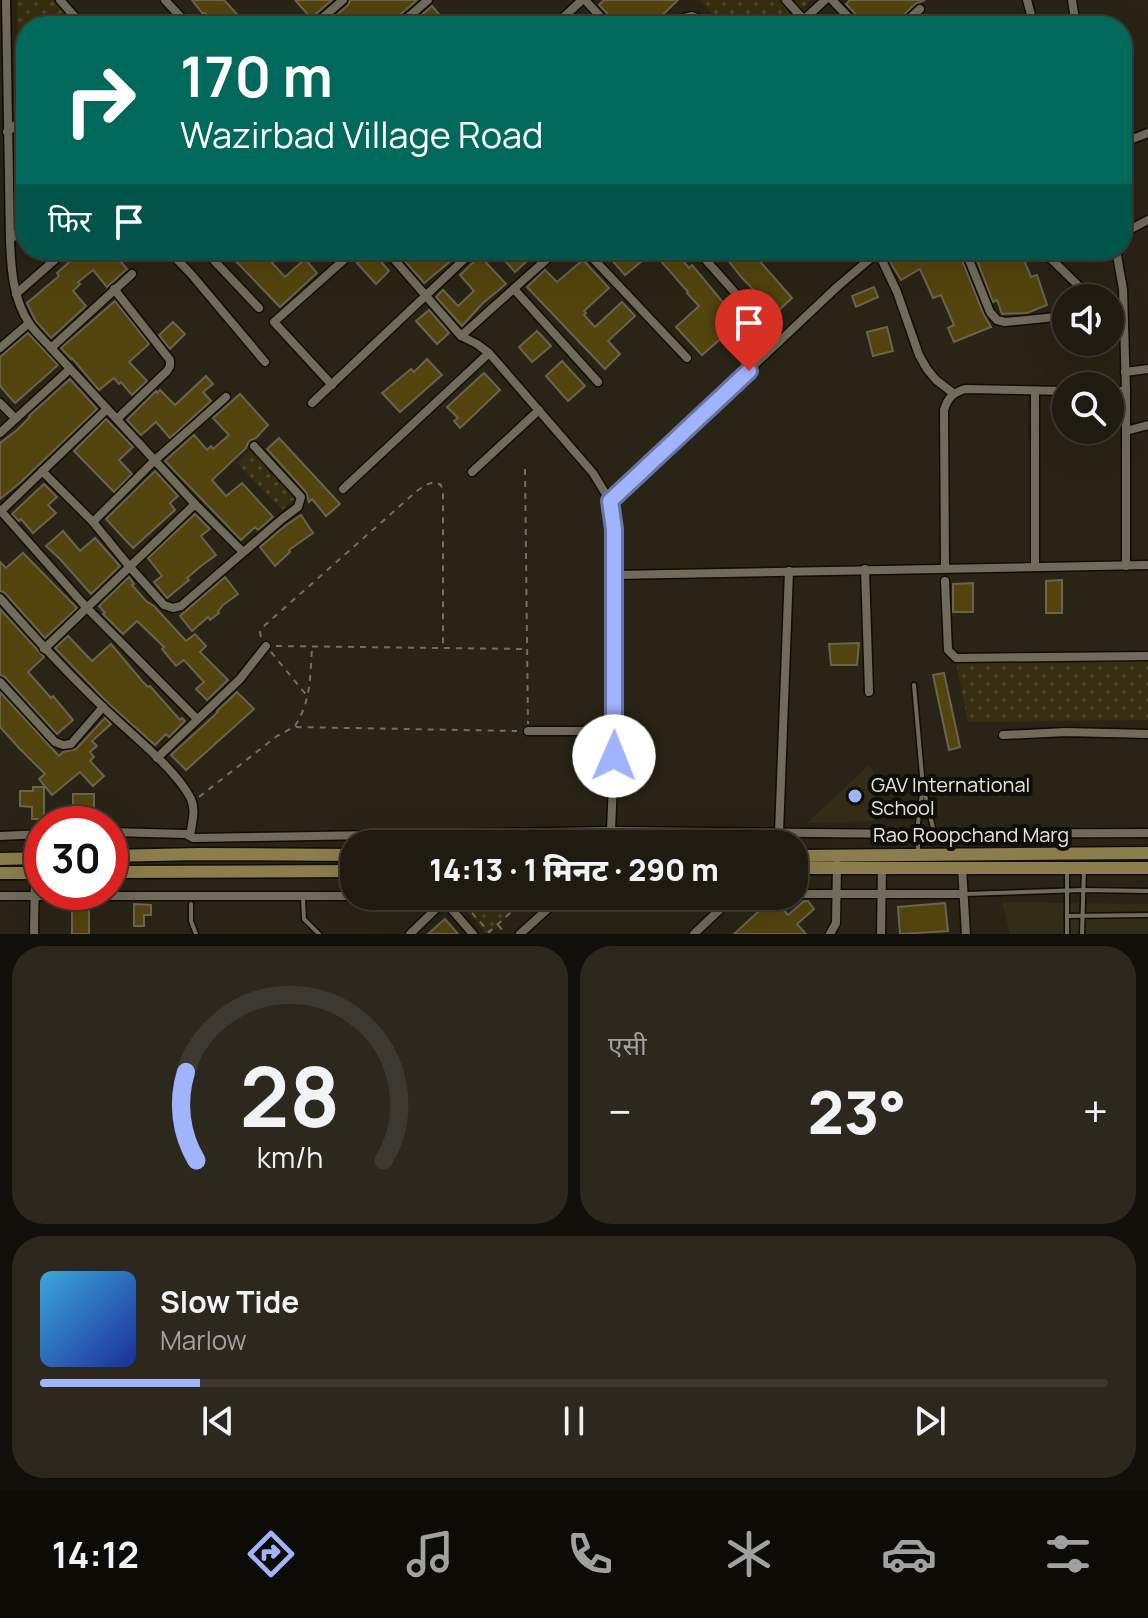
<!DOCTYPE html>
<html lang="hi">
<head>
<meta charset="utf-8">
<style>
	:root { --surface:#1f1b10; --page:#2c281e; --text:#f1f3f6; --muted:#a1a19f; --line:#3c3930; --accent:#a0b3fd }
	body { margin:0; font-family:Manrope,"Noto Sans Devanagari",sans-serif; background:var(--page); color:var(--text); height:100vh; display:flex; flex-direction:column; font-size:30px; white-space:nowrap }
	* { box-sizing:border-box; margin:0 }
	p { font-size:26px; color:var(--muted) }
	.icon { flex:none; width:44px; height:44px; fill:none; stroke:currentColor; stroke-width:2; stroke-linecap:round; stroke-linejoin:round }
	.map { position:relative; height:934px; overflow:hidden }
	.side { display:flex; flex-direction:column; gap:12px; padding:12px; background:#110f09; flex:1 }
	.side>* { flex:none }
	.guide { position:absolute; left:16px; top:16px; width:1116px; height:244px; border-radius:32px; box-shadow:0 8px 32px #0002,0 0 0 2px var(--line); background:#00695c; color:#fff; overflow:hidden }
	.tools { position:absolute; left:1052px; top:284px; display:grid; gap:16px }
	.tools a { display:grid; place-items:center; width:72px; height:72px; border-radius:50%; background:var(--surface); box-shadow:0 8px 32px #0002,0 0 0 2px var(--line); font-size:40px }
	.speed { position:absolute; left:24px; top:806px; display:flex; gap:16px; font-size:40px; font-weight:700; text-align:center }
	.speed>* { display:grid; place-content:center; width:104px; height:104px; border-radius:50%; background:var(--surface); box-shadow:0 8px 32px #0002,0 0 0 2px var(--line); line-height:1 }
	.speed .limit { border:12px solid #d22; background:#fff; color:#111 }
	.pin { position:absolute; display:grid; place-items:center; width:68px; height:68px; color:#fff; margin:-82px -34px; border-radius:50% 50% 50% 0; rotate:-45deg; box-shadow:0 0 8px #0007 }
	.pin .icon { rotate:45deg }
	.me { position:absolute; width:88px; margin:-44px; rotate:1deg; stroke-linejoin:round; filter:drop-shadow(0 0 6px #0008) }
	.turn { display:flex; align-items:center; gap:28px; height:168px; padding:0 32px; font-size:36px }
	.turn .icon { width:104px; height:104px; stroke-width:2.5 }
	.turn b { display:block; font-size:56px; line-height:68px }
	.then { display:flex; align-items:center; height:76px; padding:0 32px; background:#0003; gap:16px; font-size:30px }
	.big { font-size:60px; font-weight:800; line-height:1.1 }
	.side .card { flex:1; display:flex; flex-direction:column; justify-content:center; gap:12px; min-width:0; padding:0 28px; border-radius:32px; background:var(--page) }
	.side .dial { align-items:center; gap:0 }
	.dial svg { height:208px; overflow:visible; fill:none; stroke:var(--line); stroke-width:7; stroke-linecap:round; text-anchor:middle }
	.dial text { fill:var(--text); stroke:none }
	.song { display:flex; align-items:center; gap:24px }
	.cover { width:96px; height:96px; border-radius:12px; background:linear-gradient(135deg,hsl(200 70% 55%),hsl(230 70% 35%)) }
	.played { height:8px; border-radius:4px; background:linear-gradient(90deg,var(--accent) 15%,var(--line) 15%) }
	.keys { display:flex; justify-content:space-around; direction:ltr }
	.heat { display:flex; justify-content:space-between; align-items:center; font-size:44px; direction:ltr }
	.side .tiles { flex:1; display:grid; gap:12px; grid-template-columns:1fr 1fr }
	.card:last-child { grid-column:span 2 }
	.trip { position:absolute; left:340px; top:830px; width:468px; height:80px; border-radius:32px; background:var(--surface); box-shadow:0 8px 32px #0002,0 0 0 2px var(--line); font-weight:800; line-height:80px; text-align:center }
	.tab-bar { display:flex; height:128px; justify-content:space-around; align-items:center; background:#0c0b06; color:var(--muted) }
	.tab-bar .icon { width:56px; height:56px }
	.tab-bar .on { color:var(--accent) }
	.tab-bar b { font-size:36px; color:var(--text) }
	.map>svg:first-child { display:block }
</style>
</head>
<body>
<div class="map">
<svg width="1148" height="934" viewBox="0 0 1148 934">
	<defs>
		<pattern id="park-dots" width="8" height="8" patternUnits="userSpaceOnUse" patternTransform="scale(2)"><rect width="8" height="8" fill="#372e10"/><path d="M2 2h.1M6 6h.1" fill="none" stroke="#544c32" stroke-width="1.8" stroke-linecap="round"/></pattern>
	</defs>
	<rect width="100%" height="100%" fill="#292415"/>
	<g fill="#332c16">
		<polygon points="869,765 874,771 874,821 807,823"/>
		<polygon points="1002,902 1148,904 1148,934 1010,934"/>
	</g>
	<g fill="url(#park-dots)">
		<polygon points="17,0 56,0 81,26 26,26 26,102 18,108"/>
		<polygon points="699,0 812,0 782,26 723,26"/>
		<polygon points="251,450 295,498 282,510 237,463"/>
		<polygon points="1148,659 1148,720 968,722 956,662"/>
		<polygon points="459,902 524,902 490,934 487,934"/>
	</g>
	<g fill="#53440d" stroke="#696352" stroke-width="2">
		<polygon points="192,0 224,0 248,26 217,26 205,13 203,14"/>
		<polygon points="295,0 332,0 311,18"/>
		<polygon points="350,0 417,0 393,21 391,26 324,26 348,5"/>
		<polygon points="604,0 678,0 651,26 619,26 599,5"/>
		<polygon points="850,0 925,0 915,4 892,26 872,26 865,18 862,21 846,4"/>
		<polygon points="432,6 449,26 409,26"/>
		<polygon points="83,250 111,250 127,269 107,287 93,270 78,282 80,284 73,291 86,306 51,338 35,320 27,303 59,276 57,273"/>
		<polygon points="225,250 285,250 272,263 285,277 305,259 317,273 280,307"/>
		<polygon points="371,250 389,271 376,284 357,263"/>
		<polygon points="427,250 464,250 424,283 404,260 410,255 415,261"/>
		<polygon points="520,250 539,250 515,272 506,262"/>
		<polygon points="619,250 674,250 689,268 692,265 721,300 742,320 702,355 676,327 699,306 687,293 688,292 653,252 625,275 610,258"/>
		<polygon points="720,250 750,250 792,298 776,313 742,278"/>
		<polygon points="909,250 958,250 984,315 991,327 954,342 948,328 954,325 945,304 941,295 933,298 920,269 901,280 893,267 890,261"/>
		<polygon points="973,250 1020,250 1031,277 1037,275 1047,305 1027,313 1002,314 997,300 993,302"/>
		<polygon points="480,256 506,284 483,303 462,326 436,297 443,290 458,306 474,291 460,275"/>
		<polygon points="583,260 609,288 584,311 586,313 584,315 595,327 622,302 635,316 608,341 620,354 605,369 527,287 545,270 557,282"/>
		<polygon points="874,287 878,297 856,307 852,296"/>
		<polygon points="115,301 149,344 129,362 147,381 132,395 121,382 119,384 114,378 99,390 72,358 71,359 61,348"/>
		<polygon points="429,310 449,333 437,344 416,321"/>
		<polygon points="173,322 185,334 170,349 159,335"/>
		<polygon points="887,327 893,351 873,356 867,332"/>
		<polygon points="537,331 551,346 532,362 519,347"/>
		<polygon points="28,333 58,365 15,403 0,386 0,357"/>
		<polygon points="427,359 442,375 400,412 382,393 411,369 414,372"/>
		<polygon points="562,361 585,386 568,401 546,376"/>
		<polygon points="484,373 500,390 460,428 454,421 458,418 447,407"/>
		<polygon points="206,376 213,384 203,392 211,401 170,438 156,422 141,435 127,420 156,391 157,393 160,390 175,405"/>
		<polygon points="70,379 97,409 22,481 0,499 0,443 17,430 30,417 29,416"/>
		<polygon points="240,394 268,425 256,438 249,441 246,448 212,480 226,496 242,483 273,517 258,530 255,527 241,540 165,461 194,435 207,450 211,446 213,449 229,435 213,418"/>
		<polygon points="106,419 133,447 119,460 132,474 114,492 74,451"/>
		<polygon points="279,438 340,504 326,516 312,499 309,502 306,492 267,449"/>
		<polygon points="155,471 178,496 170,503 175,510 133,548 106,519"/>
		<polygon points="44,484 57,497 48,505 56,513 33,533 21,519 19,521 12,514"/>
		<polygon points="195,514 210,529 201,536 216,555 201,566 187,578 189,580 167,598 154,582 162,576 148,558"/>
		<polygon points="301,515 313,533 289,550 290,552 275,566 260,547 285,526"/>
		<polygon points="63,531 80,551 95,538 120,566 91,594 60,559 46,546"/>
		<polygon points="23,553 77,608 45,638 5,593 0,591 0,562 6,568"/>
		<polygon points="129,577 134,584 132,585 146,601 154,606 186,641 195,634 206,646 200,652 228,680 207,700 196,689 204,682 184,660 176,666 162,649 164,647 137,621 123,634 103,614 105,613 99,606"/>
		<polygon points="225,577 238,594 223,605 218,611 219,613 210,620 208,617 192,631 180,616"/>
		<polygon points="1062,580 1062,613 1046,613 1046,581"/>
		<polygon points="973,583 973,612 953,612 953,584"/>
		<polygon points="0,609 44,657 28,672 51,698 53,696 73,720 57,734 5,677 0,675"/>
		<polygon points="68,636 92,661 111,644 142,681 148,687 150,686 180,720 182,718 185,721 169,737 166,734 155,745 107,702 55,648"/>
		<polygon points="859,643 857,665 831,665 829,644"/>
		<polygon points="944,673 960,747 949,750 933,675"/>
		<polygon points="0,692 59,756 63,752 76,749 105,718 111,724 92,741 97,746 90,752 94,757 90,761 104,776 93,786 80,772 52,795 39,779 45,774 19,748 0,727"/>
		<polygon points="237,692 254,709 186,770 171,755 218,712 217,711"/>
		<polygon points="33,787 44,787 44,819 32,819 32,807 20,806 20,791 33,791"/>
		<polygon points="73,794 94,794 94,820 76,820 76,809 73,809"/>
		<polygon points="773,898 788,915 804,901 808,901 814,909 797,924 806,934 734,934"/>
		<polygon points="945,903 948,931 900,934 898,907"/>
		<polygon points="134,904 151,905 151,915 144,915 144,926 134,926"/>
		<rect x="72" y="909" width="17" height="25"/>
		<polygon points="445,919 458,934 428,934"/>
	</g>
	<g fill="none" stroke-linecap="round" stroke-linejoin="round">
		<defs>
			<g id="service">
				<polyline points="914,685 923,787 918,823 918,853"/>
				<polyline points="924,790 934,832"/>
				<polyline points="965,894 1083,890 1148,891"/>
				<polyline points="303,898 304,919 319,934"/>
				<polyline points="191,904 191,921 196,934"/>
				<polyline points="1067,916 1148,915"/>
				<polyline points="1067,934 1067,869"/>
				<polyline points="1082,934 1084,868"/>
			</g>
			<g id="minor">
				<path d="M 6,0 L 10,240 C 11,268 13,299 29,323 C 35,332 44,340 51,348 L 195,504 L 243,552"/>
				<polyline points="60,0 83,26"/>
				<polyline points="165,0 189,26"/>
				<polyline points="585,0 609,26"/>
				<polyline points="786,0 804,20"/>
				<polyline points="832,0 857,26"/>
				<polyline points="1027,0 1034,26"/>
				<polyline points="1072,0 1076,26"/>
				<polyline points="313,26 343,0"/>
				<polyline points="398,26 428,0"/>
				<polyline points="554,26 582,0"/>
				<polyline points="675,26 684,18 692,16 699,19 706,26"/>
				<polyline points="797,26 825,0"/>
				<polyline points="901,26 920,9"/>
				<polyline points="7,132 26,117"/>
				<polyline points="1122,143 1148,133"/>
				<polyline points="1129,230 1148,220"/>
				<polyline points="10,240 26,224"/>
				<polyline points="168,250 191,274 265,362"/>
				<polyline points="204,250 259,308"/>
				<polyline points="320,250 324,255"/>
				<polyline points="386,250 461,336 477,344 489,353 593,473 610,501 614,529 615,731 611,831 609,844"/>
				<polyline points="585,250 687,358"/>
				<polyline points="697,250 779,342"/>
				<polyline points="965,250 990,312 997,320 1005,322 1066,316"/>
				<polyline points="1042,250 1091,298"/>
				<polyline points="1116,250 1123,289 1126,391 1126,566"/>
				<polyline points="879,254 897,292 919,355 927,369 936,380 953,393"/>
				<polyline points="114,289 170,360 170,366 167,371 117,419"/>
				<polyline points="514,289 598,382"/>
				<polyline points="16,294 66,250"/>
				<polyline points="461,336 557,250"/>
				<polyline points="0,348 29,323"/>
				<polyline points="51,348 132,274"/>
				<polyline points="1125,372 1148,369"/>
				<polyline points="332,385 274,322 355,250"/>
				<polyline points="1110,391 1126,391"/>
				<polyline points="0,403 15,418"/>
				<polyline points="312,403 474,250"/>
				<polyline points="1126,431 1148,425"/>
				<polyline points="0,433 70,369"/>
				<polyline points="42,471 93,522 129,566 164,605 173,608 181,606 282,519 298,507 301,497 254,446"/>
				<polyline points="472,472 539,410"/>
				<polyline points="343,489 489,353"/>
				<polyline points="610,501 837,287 871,258 885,250"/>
				<polyline points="0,510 86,607 197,719"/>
				<polyline points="0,512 107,409"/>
				<polyline points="93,522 155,460 226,397"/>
				<polyline points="1035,566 1035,391"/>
				<path d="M 945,568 L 944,410 C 948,397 953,393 965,389 L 1066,391"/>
				<polyline points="865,569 869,692"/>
				<polyline points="614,575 1148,565"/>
				<polyline points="945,581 948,650 956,658 1148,656"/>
				<path d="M 0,598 C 34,637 68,674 106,710 C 130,733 177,770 191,799 C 196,810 192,823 190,835"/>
				<polyline points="44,649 195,504"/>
				<polyline points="0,682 55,742 63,745 71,744 103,707"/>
				<polyline points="528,731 615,731"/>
				<polyline points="1003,735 1066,732 1148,734"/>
				<polyline points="157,758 240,679 266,646"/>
				<polyline points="110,832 186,834 193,838 611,831 917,834 1148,833"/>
				<polyline points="779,833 789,571"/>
				<polyline points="0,836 42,834"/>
				<polyline points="962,868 966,934"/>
				<polyline points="794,894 963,894"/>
				<polyline points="0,896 354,896"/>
				<polyline points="440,896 473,934"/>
				<polyline points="34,934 35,873"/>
				<polyline points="410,934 444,901"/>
				<polyline points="520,934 562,896"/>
				<polyline points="694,934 734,896"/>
				<polyline points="830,934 836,923 837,864"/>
				<polyline points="881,934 882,868"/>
			</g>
			<g id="secondary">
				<polyline points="110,856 199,854 354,855"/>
				<polyline points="794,856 1148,853"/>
				<polyline points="0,859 42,858"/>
				<polyline points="794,868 1148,868"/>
				<polyline points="110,872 354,871"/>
				<polyline points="0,873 42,873"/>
			</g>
		</defs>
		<use href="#service" stroke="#110d02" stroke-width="7"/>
		<use href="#minor" stroke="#110d02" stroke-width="11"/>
		<use href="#secondary" stroke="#110d02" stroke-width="15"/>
		<g stroke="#736f62" stroke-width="2" stroke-dasharray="6 6" stroke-linecap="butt">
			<polyline points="525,469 528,724"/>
			<polyline points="261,637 260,632 265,625 418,490 428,484 435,482 441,485 443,493 443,648"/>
			<polyline points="276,646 525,649"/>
			<polyline points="271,652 308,697"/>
			<path d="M 295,726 C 311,701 310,677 312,648"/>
			<polyline points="199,797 277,736 294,727 517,731"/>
			<polygon points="519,905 489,932 466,906"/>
			<polyline points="498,925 506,934"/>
		</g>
		<use href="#service" stroke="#706b5a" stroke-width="4"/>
		<use href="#minor" stroke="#706b5a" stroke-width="8"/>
		<use href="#secondary" stroke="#8b7d4c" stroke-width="12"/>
	</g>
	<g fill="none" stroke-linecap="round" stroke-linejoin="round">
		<defs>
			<polyline id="route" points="614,756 614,529 610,501 749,371"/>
		</defs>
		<use href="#route" stroke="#6874a4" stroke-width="20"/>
		<use href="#route" stroke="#a0b3fd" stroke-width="14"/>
	</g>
	<circle fill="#a0b3fd" stroke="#0f0d07" stroke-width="3" cx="855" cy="796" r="8"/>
	<g text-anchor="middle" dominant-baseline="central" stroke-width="8" stroke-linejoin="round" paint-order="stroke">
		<g font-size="20" fill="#e9e6dd" stroke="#0f0d07" text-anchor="start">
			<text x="871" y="784">GAV International<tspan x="871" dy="23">School</tspan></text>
		</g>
		<g font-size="20" fill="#e9e6dd" stroke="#0f0d07">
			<text x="971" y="834">Rao Roopchand Marg</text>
		</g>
	</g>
</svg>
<div class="tools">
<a><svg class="icon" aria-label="sound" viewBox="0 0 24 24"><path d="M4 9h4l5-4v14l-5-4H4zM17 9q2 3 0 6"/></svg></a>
<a><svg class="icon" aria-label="search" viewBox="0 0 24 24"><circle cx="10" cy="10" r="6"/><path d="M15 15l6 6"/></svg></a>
</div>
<div class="speed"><div class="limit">30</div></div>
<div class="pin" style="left:749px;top:371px;background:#d93025"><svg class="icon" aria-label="arrive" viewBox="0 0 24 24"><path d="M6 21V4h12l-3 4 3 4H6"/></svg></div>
<svg class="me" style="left:614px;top:756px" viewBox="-20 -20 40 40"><circle r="19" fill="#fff"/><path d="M0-13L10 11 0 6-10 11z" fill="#a0b3fd"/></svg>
<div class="trip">14:13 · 1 मिनट · 290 m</div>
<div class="guide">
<div class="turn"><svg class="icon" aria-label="right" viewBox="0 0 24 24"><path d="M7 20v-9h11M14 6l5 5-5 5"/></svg><div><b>170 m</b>Wazirbad Village Road</div></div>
<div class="then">फिर<svg class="icon" aria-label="arrive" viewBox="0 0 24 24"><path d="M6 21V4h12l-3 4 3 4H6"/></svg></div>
</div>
</div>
<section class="side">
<div class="tiles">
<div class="card dial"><svg viewBox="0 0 100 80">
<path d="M14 69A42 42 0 1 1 86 69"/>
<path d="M14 69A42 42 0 0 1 10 35" stroke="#a0b3fd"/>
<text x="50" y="56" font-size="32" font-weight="700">28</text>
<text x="50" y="72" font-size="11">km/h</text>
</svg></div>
<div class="card"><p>एसी</p>
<div class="heat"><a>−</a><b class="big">23°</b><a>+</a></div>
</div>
<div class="card">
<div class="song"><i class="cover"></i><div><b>Slow Tide</b><p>Marlow</p></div></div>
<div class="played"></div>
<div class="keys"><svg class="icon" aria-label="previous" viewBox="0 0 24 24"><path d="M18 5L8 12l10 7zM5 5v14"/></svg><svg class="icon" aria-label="pause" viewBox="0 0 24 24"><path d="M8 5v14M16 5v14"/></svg><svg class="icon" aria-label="next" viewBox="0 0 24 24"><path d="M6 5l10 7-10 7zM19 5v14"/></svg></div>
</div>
</div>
</section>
<nav class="tab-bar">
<b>14:12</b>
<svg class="icon on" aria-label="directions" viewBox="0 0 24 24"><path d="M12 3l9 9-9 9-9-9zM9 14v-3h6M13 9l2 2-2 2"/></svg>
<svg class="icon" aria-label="music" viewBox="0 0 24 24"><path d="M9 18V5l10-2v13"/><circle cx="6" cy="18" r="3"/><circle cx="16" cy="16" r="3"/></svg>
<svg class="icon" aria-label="phone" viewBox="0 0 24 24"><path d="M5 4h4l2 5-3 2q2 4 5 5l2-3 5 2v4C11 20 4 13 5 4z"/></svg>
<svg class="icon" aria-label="climate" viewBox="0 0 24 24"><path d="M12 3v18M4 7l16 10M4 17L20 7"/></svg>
<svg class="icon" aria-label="car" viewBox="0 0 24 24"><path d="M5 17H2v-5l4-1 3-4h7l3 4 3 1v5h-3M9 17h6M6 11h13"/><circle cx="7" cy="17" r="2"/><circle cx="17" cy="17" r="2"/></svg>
<svg class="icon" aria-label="filters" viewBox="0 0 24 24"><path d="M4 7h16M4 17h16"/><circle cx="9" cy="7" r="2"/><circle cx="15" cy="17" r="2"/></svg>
</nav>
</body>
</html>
